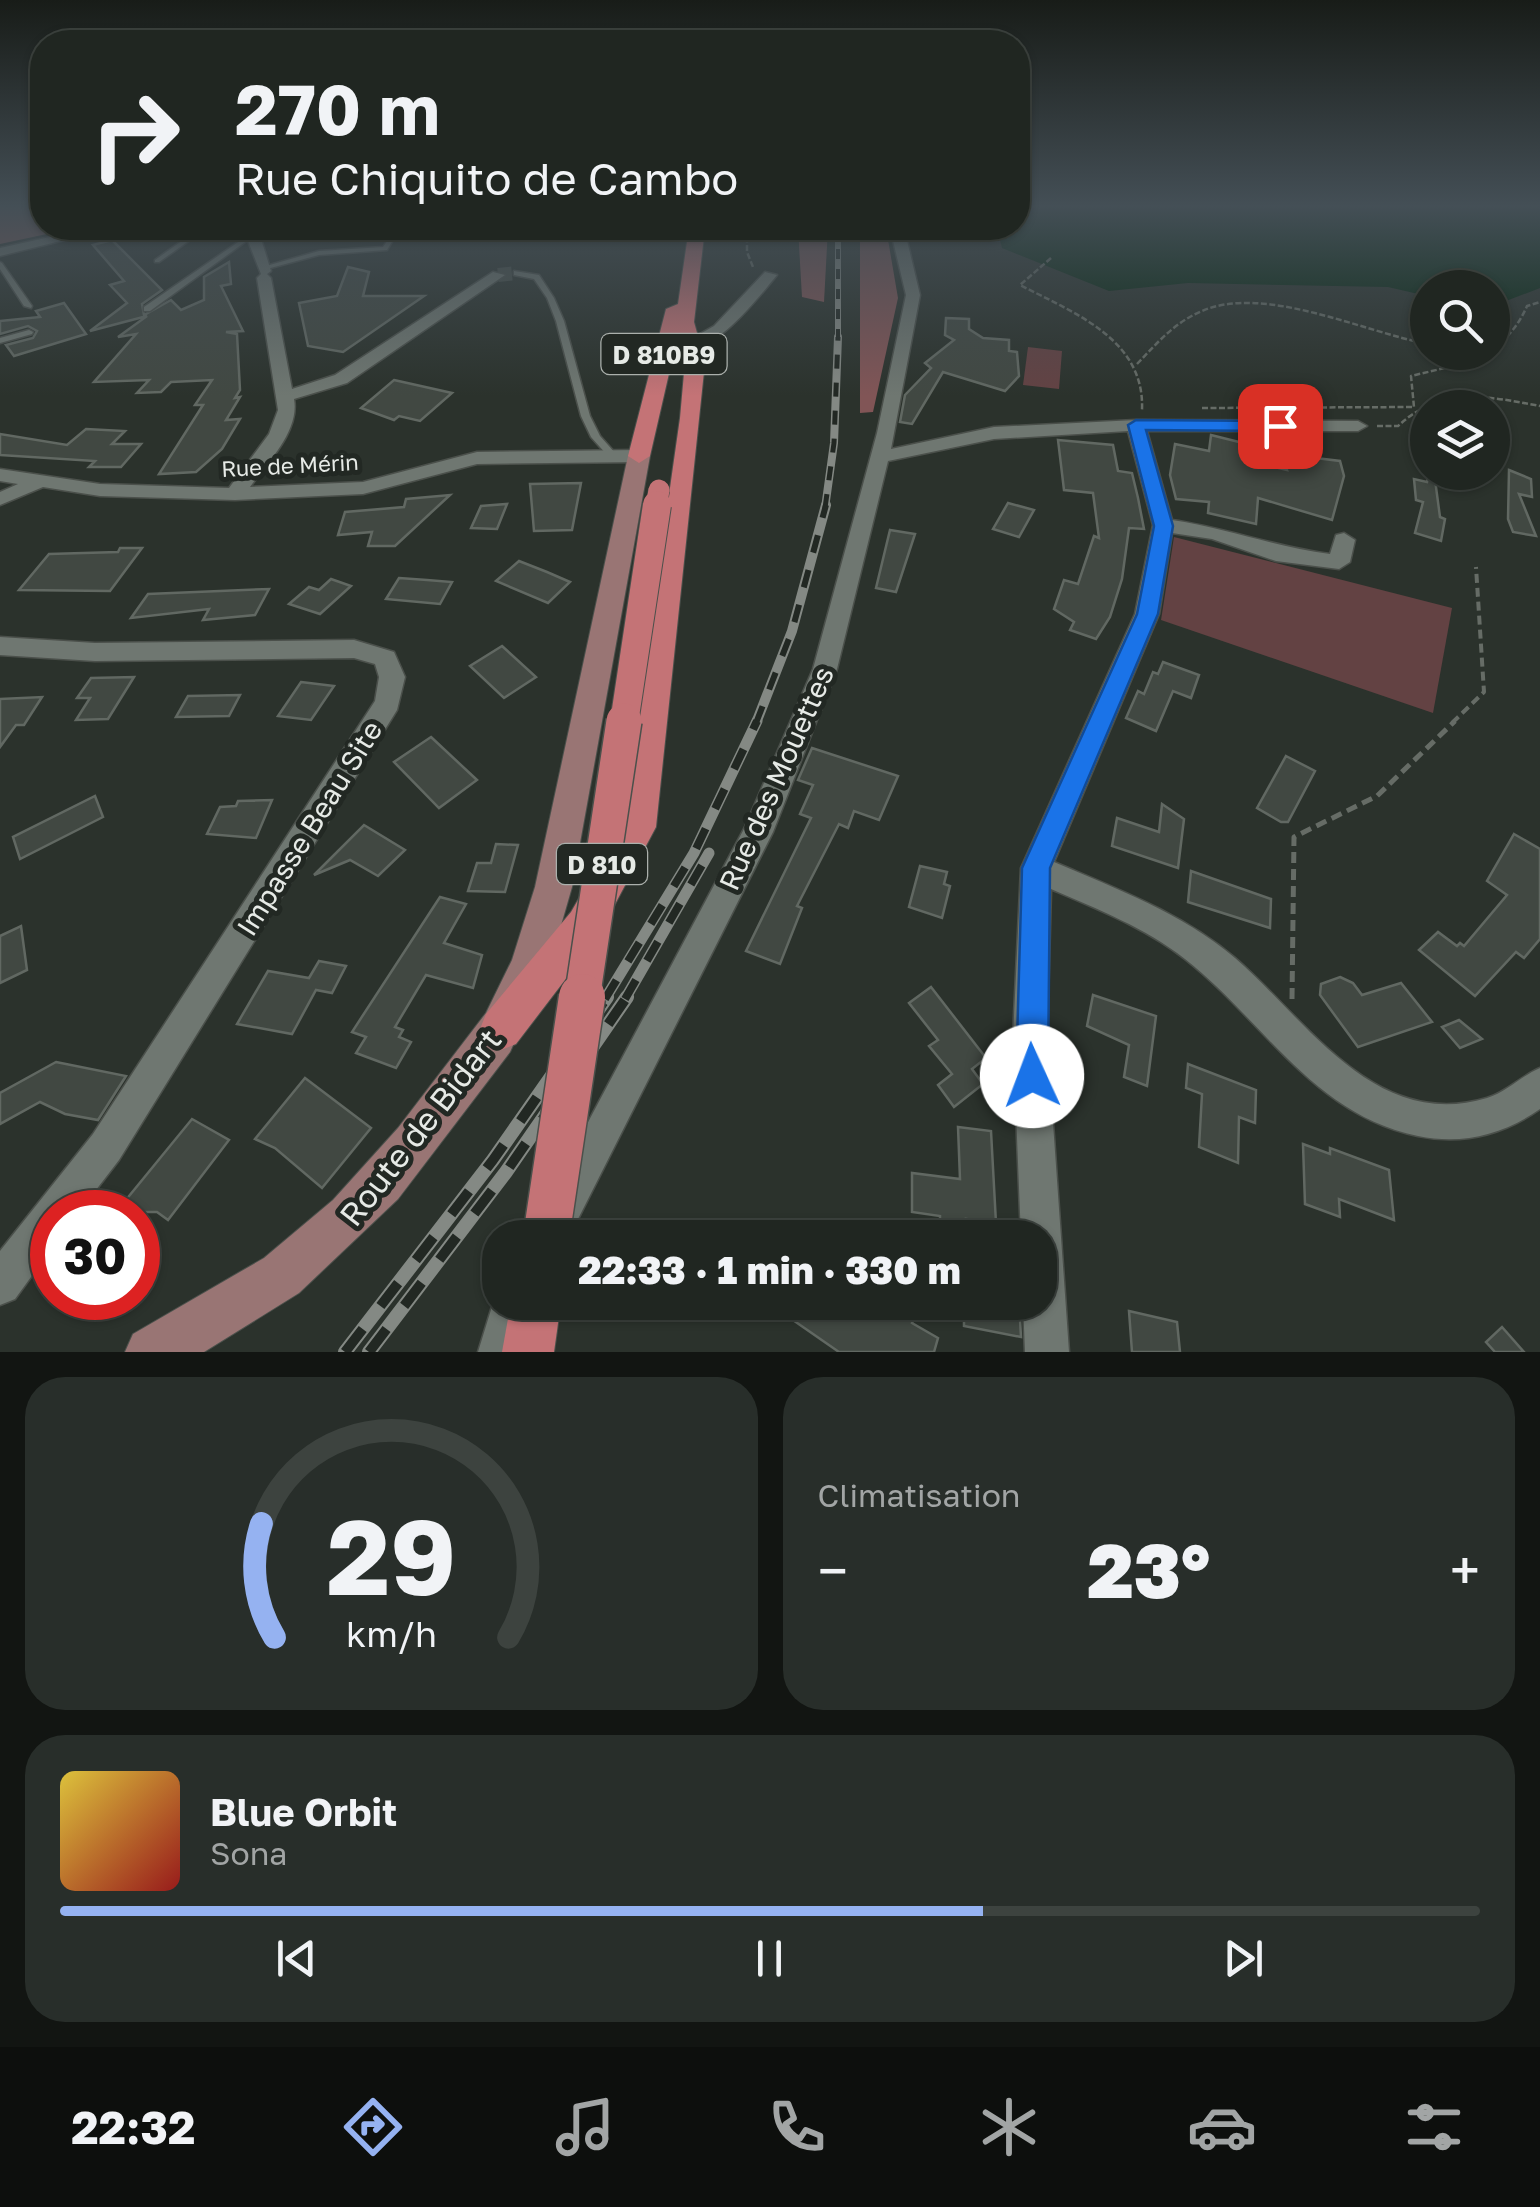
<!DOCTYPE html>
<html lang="fr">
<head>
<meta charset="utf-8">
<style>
	:root { --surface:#202621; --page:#282e2a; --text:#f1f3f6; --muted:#a2a5a5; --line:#3d433f; --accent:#95b2f1 }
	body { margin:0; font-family:"Golos Text",sans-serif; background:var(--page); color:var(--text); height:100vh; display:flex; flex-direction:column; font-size:38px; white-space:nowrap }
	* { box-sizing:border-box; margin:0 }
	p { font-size:32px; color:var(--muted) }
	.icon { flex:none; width:55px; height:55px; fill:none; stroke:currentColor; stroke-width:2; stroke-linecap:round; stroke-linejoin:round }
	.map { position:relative; height:1352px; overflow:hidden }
	.side { display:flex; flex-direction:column; gap:25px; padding:25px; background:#121512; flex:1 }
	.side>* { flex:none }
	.top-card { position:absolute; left:30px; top:30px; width:1000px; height:210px; border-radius:40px; box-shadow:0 2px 8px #0004,0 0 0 2px var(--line); background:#202621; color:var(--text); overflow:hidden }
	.buttons { position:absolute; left:1410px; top:270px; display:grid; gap:20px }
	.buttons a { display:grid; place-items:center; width:100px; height:100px; border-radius:50%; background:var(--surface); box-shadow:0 2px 8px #0004,0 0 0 2px var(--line); font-size:50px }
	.speed { position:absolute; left:30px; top:1190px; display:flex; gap:20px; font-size:50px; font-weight:700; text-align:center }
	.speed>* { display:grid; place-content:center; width:130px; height:130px; border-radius:50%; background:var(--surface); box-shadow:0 2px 8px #0004,0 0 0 2px var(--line); line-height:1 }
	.speed .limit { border:15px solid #d22; background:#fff; color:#111 }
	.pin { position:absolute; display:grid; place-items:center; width:85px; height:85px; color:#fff; margin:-42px; border-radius:20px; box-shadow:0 5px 15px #0006 }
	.me { position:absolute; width:110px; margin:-55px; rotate:358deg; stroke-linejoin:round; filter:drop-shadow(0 0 8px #0008) }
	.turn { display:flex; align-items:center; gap:35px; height:210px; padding:0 40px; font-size:45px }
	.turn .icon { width:130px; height:130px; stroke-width:2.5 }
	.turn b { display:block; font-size:70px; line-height:85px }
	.big { font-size:75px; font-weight:800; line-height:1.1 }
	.side .card { flex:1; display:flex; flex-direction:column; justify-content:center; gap:15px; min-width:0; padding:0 35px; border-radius:40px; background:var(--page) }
	.side .dial { align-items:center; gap:0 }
	.dial svg { height:260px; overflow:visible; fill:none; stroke:var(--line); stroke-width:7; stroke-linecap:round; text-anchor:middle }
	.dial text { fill:var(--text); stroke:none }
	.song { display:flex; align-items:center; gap:30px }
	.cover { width:120px; height:120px; border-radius:15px; background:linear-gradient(135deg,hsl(50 70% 55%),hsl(0 70% 35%)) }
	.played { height:10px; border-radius:5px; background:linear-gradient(90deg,var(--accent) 65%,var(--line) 65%) }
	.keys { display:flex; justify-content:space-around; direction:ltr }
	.heat { display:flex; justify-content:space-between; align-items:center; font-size:55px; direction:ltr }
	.side .tiles { flex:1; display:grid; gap:25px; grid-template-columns:1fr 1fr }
	.card:last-child { grid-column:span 2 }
	.trip { position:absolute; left:482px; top:1220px; width:575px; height:100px; border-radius:40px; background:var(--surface); box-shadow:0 2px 8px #0004,0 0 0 2px var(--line); font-weight:800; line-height:100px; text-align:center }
	.tabs { display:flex; height:160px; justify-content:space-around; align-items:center; background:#0d0f0d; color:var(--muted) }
	.tabs .icon { width:70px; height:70px }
	.tabs .current { color:var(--accent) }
	.tabs b { font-size:45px; color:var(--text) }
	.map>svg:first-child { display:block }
</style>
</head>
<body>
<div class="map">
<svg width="1540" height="1352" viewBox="0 0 1540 1352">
	<rect width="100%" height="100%" fill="#2b322c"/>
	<g fill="#634243">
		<polygon points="1028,347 1062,351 1059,389 1023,385"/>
		<polygon points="1174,537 1452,608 1433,713 1161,620"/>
	</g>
	<g fill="#815556">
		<polygon points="0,207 42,207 42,228 75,228 0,244"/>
		<polygon points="798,228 828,228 824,302 802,297"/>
		<polygon points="860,228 886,228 898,298 873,412 860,413"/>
	</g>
	<polygon fill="#052710" points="1018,207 1540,207 1540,288 1493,306 1492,288 1428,288 1427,296 1388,287 1188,283 1109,291 1002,248 997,228 1018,228"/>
	<g fill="#414842" stroke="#616862" stroke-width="2.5">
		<polygon points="112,240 162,290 142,304 144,315 171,300 181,310 204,300 204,277 229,262 231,284 221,286 243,331 226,332 237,334 240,390 235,398 240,397 226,420 240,419 222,449 196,472 159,474 203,405 195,405 212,380 171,382 161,392 137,393 149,380 94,382 136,334 118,337 147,316 90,331 127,303 110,285 124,281 93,245"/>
		<polygon points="348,267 369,272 363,296 424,296 343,352 308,346 299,303 337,296"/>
		<polygon points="64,303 86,334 14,356 6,345 33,338 37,331 28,326 0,334 0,321 40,317 36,311"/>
		<polygon points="946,318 969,319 969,329 983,338 1009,340 1009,351 1017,352 1019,376 1005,391 943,372 912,424 900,422 905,395 931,368 925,363 954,340 945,335"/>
		<polygon points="394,380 452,393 420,421 399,416 394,420 361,408"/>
		<polygon points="86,429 125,431 112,444 141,444 121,467 89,467 95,461 0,455 0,434 67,445"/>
		<polygon points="1211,435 1243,443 1242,459 1287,470 1282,454 1340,461 1344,476 1332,520 1258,498 1256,524 1208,513 1209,502 1176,499 1170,475 1175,444 1209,451"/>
		<polygon points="1058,440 1113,445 1118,471 1132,473 1138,498 1144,529 1129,528 1122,579 1110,617 1096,639 1070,630 1074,622 1054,609 1064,580 1078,584 1094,536 1099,538 1093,493 1064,490"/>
		<polygon points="1509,470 1531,479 1532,497 1519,494 1536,536 1513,532 1508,519"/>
		<polygon points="1429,472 1434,472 1440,517 1445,519 1441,541 1415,533 1423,502 1416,500 1414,479 1427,482"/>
		<polygon points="581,483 572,530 534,531 530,484"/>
		<polygon points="450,495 395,546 368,546 372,532 338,535 345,512 404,507 406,499"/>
		<polygon points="1008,503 1034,510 1019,537 993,529"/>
		<polygon points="507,504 497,529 471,528 481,506"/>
		<polygon points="890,530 915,534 896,592 876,588"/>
		<polygon points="120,548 142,548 110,591 19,590 49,554 118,552"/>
		<polygon points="519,561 547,572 570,582 548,603 496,581"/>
		<polygon points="399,578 427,580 452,582 440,604 386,599"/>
		<polygon points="331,579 351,586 320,614 289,604 309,587 319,590"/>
		<polygon points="269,589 255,615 203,620 209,609 131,618 148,594"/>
		<polygon points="502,646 536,677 504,698 470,666"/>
		<polygon points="1163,662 1199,675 1191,698 1173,691 1156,731 1126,718 1138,691 1144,694 1153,672 1158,674"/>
		<polygon points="134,677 108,719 76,720 90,698 77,698 91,678"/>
		<polygon points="301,682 334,686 311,720 278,716"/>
		<polygon points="240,695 229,716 176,717 188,696"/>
		<polygon points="42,697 24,725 16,725 0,747 0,699"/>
		<polygon points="431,737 477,780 439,808 394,762"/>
		<polygon points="812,748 898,776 879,820 854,811 848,828 839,824 797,906 802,908 780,964 746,951 811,818 800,814 813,785 798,780"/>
		<polygon points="1286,756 1315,771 1288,822 1281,822 1257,808"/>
		<polygon points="95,796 103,817 20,859 13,837"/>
		<polygon points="272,800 256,838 207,834 220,807 236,806 238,801"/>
		<polygon points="1162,804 1184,819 1178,868 1112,846 1117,818 1159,832"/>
		<polygon points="364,825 405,850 378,876 350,860 314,875"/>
		<polygon points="1514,834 1540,849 1540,939 1524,958 1516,952 1475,996 1419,950 1438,932 1457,946 1460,943 1464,946 1507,895 1487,881"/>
		<polygon points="496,844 518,845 505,892 468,891 477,863 491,863"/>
		<polygon points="920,866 947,872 944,884 950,886 942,918 909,907"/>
		<polygon points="1191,871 1271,899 1270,928 1188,902"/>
		<polygon points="440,897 466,904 444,943 482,955 473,988 426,975 395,1027 403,1030 399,1037 411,1042 396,1068 356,1053 366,1037 352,1032"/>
		<polygon points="21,926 27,970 0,983 0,936"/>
		<polygon points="319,961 346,966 332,993 316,990 292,1034 237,1024 268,971 309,978"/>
		<polygon points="1340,977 1353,983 1362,995 1401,983 1432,1022 1358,1047 1320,995 1321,984"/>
		<polygon points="931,987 986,1058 972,1069 983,1084 954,1107 938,1085 952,1074 929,1046 938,1040 909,1003"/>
		<polygon points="1093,995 1156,1016 1147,1086 1124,1077 1129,1045 1087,1026"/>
		<polygon points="1459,1020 1482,1039 1460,1048 1442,1027"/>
		<polygon points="56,1062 126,1076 98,1120 65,1114 40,1102 0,1124 0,1093"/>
		<polygon points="1188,1064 1256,1090 1255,1123 1239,1117 1238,1163 1199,1147 1202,1094 1186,1088"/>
		<polygon points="305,1078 371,1128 322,1188 275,1148 255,1139"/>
		<polygon points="192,1119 229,1140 168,1220 157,1212 116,1212"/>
		<polygon points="958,1127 991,1131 996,1223 966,1219 966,1238 940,1238 940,1216 912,1212 912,1173 960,1179"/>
		<polygon points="1303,1144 1330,1154 1330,1148 1389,1170 1394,1220 1339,1199 1340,1217 1305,1204"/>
		<polygon points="767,1302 921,1302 912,1323 938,1338 934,1352 839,1352"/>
		<polygon points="964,1302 1019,1302 1021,1337 964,1326"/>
		<polygon points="1129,1311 1177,1322 1180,1352 1132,1352"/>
		<polygon points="1502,1327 1524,1352 1495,1352 1486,1342"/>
	</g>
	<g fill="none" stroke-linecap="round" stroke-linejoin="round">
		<polyline stroke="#474e48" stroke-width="14" stroke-dasharray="14 8" stroke-linecap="butt" points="498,275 517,273"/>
		<defs>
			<g id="service">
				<polygon points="200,228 207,228 159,262 155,262 155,260"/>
				<polygon points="395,230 398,232 387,250 319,255 263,270 259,268 319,251 383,247"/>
				<polygon points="247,236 252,237 150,311 144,311 144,307"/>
				<polygon points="0,262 2,263 32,306 31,308 24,306 0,269"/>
				<polygon points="514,271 539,275 554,298 564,321 590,416 600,436 616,454 614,456 608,456 591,437 581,416 556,321 547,298 534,279 514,275"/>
				<polygon points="29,330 33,332 32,334 0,343 0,338"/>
			</g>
			<g id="minor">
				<polygon points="91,228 113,228 0,256 0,248"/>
				<path d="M 222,228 L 239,228 L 261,239 L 271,271 L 267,274 L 271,278 L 292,389 L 335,375 L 493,272 L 505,275 L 347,383 L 294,399 C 300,431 267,463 250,487 L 363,482 L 477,452 L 639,450 L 649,456 L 639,462 L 477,464 L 363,494 L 235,500 L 100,496 L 43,487 L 0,505 L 0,492 L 18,484 L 0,481 L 0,469 L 100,484 L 229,488 L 269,434 L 278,410 L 257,278 L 261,274 L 248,241 Z"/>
				<path d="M 890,228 L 904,228 L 920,295 L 891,449 L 994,427 L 1136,420 L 1358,421 L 1367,426 L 1358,431 L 1147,431 L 1172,520 C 1226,528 1276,547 1330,554 L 1336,535 L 1344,533 L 1355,540 L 1350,562 L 1339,569 L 1276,561 L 1212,539 L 1172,533 L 1159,614 L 1054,862 C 1117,889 1182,913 1235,958 C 1307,1020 1375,1132 1487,1098 C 1507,1092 1521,1076 1540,1068 L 1540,1109 C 1503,1135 1462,1145 1418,1136 C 1313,1115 1263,1020 1185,959 C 1146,928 1097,909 1051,889 L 1047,1037 L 1069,1352 L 1025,1352 L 1023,1302 L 1040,1302 L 1040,1238 L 1021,1238 L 1013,1037 L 1021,868 L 1135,614 L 1153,525 L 1128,431 L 994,439 L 888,461 L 837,669 L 773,832 L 578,1219 L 564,1225 L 550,1219 L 544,1205 L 745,827 L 813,669 L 877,433 L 906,295 Z"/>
				<path d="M 765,272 L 777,275 C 758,298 716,353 684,349 L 684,343 L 714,326 Z"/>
				<polygon points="0,637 95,643 354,640 394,652 405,677 397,710 119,1160 79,1212 52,1212 52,1248 15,1299 0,1305 0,1251 93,1134 375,701 379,677 375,664 354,658 95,661 0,655"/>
				<polygon points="498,1287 500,1302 534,1302 522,1352 478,1352"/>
			</g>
			<polygon id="secondary" points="639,449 650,456 572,887 551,960 510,1052 398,1199 299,1293 204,1352 125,1352 133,1334 264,1258 333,1200 398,1128 486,1013 512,960 535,887 628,456"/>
			<g id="primary">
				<polygon points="689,228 705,228 694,322 705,362 656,827 597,938 516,1044 501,1050 486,1044 480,1029 486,1014 571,912 622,824 680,418 685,362 681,344 676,343 650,456 639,463 628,456 666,309 678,304"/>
				<polygon points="511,1302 561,1302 554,1352 502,1352"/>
			</g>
		</defs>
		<use href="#service" stroke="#4b504b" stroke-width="3"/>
		<use href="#minor" stroke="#4b504b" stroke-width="3"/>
		<use href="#secondary" stroke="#4b504b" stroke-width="2"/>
		<use href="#primary" stroke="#4b504b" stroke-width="2"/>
		<g stroke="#666c66" stroke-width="2.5" stroke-dasharray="6 2.5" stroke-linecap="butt">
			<polyline points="747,228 747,252 753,267"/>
			<path d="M 1051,258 L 1020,285 C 1074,313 1145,339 1142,410"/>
			<path d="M 1137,364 C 1157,343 1175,322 1202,311 C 1264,284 1364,332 1428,344"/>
			<path d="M 1202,408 L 1414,407 L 1411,376 C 1461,364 1505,357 1527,306 L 1540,302"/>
			<path d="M 1377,426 L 1398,426 C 1441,386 1487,396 1540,406"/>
		</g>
		<polyline stroke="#666c66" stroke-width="4" stroke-dasharray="9 5" stroke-linecap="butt" points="1452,723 1484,692 1476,567"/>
		<polyline stroke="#666c66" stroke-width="5" stroke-dasharray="11 6" stroke-linecap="butt" points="1292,999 1294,837 1377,796 1455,721"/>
		<use href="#service" fill="#6f7771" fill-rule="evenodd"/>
		<use href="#minor" fill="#6f7771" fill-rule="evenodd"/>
		<use href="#secondary" fill="#997574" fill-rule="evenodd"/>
		<use href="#primary" fill="#c47376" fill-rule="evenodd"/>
		<defs>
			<polyline id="rail-far4" points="838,339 838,228"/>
			<polyline id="rail-far3" points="825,508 834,443 838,337"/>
			<polyline id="rail-far2" points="756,723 792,631 826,505"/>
			<g id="rail-far1">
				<polyline points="605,999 694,853 757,721"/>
				<polyline points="625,999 709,853"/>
			</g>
			<g id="rail">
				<polyline points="345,1352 493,1160 607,997"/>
				<polyline points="369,1352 506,1172 627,997"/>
			</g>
		</defs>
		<use href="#rail-far4" stroke="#848984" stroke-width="6"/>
		<use href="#rail-far3" stroke="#848984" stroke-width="8"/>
		<use href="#rail-far2" stroke="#848984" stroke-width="10"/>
		<use href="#rail-far1" stroke="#848984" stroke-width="11"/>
		<use href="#rail" stroke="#848984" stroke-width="14"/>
		<use href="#rail-far4" stroke="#222823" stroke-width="4" stroke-dasharray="10" stroke-linecap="butt"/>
		<use href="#rail-far3" stroke="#222823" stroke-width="5" stroke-dasharray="14" stroke-linecap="butt"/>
		<use href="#rail-far2" stroke="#222823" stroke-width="6" stroke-dasharray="18" stroke-linecap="butt"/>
		<use href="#rail-far1" stroke="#222823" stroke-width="8" stroke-dasharray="22" stroke-linecap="butt"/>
		<use href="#rail" stroke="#222823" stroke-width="10" stroke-dasharray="29" stroke-linecap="butt"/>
		<defs>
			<polyline id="primary-bridge-far3" points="656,508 659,490"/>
			<polyline id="primary-bridge-far2" points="624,723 657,505"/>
			<polyline id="primary-bridge-far1" points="582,999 624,721"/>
			<polyline id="primary-bridge" points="546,1238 582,997"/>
		</defs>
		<use href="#primary-bridge-far3" stroke="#4b504b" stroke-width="22" stroke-linecap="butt"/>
		<use href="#primary-bridge-far2" stroke="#4b504b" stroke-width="30" stroke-linecap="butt"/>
		<use href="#primary-bridge-far1" stroke="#4b504b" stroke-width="38" stroke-linecap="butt"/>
		<use href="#primary-bridge" stroke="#4b504b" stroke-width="49" stroke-linecap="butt"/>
		<use href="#primary-bridge-far3" stroke="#c47376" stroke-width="21"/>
		<use href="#primary-bridge-far2" stroke="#c47376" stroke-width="28"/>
		<use href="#primary-bridge-far1" stroke="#c47376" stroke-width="35"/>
		<use href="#primary-bridge" stroke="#c47376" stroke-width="46"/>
	</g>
	<linearGradient id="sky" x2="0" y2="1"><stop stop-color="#181c18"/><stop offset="0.52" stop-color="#444f56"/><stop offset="1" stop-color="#444f56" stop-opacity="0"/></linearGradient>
	<rect width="1540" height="396" fill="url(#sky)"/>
	<polygon fill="#1a73e8" stroke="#114b97" stroke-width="2.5" points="1136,420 1280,421 1288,426 1280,431 1146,430 1173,526 1158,614 1050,868 1048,1076 1043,1088 1032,1092 1020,1088 1016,1076 1022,868 1137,614 1154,526 1128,425"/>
	<g text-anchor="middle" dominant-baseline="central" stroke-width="10" stroke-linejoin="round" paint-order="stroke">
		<g font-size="22" fill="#e6eae6" stroke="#222823">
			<text transform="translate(290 465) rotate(-3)">Rue de Mérin</text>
		</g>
		<g fill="#222823" stroke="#abb0ac" stroke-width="2.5">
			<rect x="601.5" y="334" width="125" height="40" rx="8"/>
			<rect x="557" y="844" width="90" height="40" rx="8"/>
		</g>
		<g font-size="25" font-weight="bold" fill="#e6eae6">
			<text x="664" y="354">D 810B9</text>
			<text x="602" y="864">D 810</text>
		</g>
		<g font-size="28" fill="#e6eae6" stroke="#222823">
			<text transform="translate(776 778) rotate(-66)">Rue des Mouettes</text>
			<text transform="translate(309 828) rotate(-58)">Impasse Beau Site</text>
		</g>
		<g font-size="32" fill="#e6eae6" stroke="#222823">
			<text transform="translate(420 1127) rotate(-52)">Route de Bidart</text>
		</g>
	</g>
</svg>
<div class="buttons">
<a><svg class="icon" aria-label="search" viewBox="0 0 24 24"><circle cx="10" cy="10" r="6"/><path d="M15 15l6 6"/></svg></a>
<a><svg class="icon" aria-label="layers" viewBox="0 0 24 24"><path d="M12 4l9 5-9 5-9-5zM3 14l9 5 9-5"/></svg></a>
</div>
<div class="speed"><div class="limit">30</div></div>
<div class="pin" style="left:1280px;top:426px;background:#d93025"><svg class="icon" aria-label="arrive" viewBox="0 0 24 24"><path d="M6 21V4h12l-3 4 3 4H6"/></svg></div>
<svg class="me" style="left:1032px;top:1076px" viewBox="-20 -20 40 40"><circle r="19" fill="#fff"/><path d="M0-13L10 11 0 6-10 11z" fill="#1a73e8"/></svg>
<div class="trip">22:33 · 1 min · 330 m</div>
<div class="top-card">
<div class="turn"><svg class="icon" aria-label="right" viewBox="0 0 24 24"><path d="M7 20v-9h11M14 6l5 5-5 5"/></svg><div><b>270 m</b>Rue Chiquito de Cambo</div></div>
</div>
</div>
<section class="side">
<div class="tiles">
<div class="card dial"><svg viewBox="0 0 100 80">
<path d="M14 69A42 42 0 1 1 86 69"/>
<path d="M14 69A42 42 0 0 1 10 34" stroke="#95b2f1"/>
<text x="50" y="56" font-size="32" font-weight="700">29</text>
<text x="50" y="72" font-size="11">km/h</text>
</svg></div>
<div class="card"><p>Climatisation</p>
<div class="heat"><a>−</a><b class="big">23°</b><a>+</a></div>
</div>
<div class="card">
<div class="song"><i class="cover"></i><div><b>Blue Orbit</b><p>Sona</p></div></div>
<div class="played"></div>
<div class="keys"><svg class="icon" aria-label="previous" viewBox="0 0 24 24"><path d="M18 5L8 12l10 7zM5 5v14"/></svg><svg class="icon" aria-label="pause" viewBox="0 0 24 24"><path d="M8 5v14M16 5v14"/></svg><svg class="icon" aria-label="next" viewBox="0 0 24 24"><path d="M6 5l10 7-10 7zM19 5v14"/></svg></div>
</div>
</div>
</section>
<nav class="tabs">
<b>22:32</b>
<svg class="icon current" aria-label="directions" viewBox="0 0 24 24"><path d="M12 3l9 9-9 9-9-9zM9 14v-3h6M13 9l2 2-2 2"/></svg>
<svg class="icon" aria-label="music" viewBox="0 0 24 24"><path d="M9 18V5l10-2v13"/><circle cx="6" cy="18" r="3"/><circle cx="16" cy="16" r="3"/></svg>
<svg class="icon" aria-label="phone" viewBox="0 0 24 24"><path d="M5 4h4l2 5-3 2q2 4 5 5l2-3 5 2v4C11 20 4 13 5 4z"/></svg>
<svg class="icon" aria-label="climate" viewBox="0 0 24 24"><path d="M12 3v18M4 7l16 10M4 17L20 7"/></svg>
<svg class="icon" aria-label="car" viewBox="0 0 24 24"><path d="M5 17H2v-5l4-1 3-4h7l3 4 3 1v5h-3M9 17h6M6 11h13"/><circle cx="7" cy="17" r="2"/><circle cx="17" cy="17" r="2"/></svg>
<svg class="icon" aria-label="filters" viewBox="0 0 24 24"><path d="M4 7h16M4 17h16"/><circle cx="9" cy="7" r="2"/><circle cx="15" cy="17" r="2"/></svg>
</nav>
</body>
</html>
